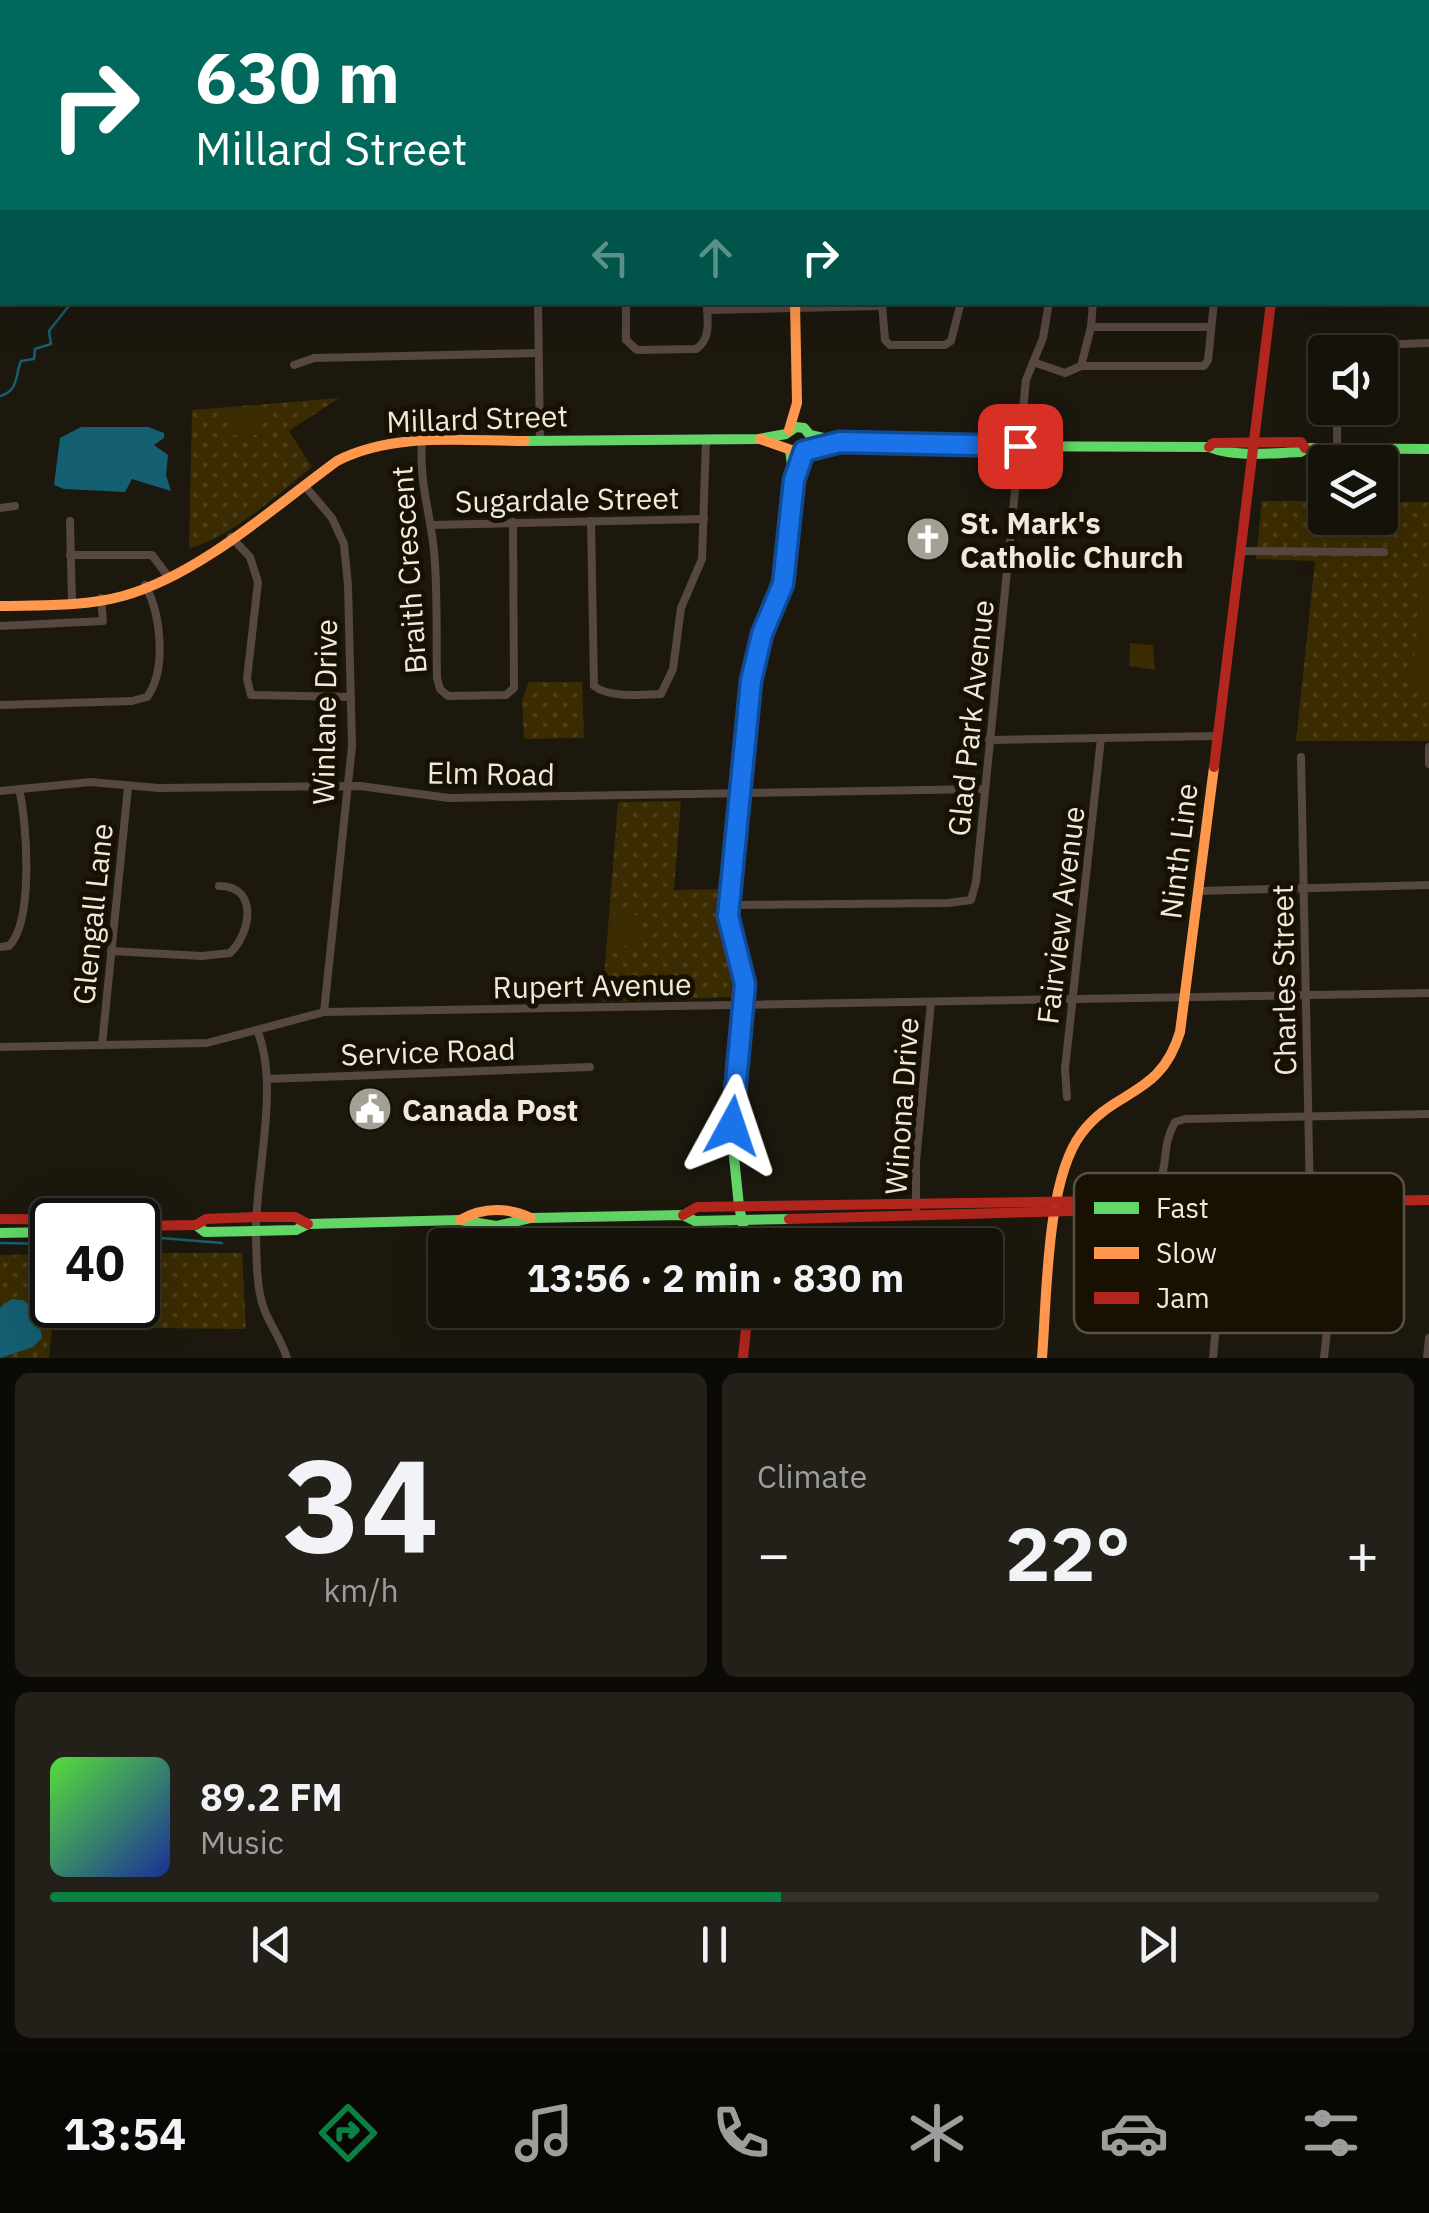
<!DOCTYPE html>
<html lang="en">
<head>
<meta charset="utf-8">
<style>
	:root { --surface:#15120a; --page:#222018; --text:#f1f3f6; --muted:#9d9e9c; --line:#34322b; --accent:#0b8043 }
	body { margin:0; font-family:"IBM Plex Sans",sans-serif; background:var(--page); color:var(--text); height:100vh; display:flex; flex-direction:column; font-size:38px; white-space:nowrap }
	* { box-sizing:border-box; margin:0 }
	p { font-size:32px; color:var(--muted) }
	.icon { flex:none; width:55px; height:55px; fill:none; stroke:currentColor; stroke-width:2; stroke-linecap:round; stroke-linejoin:round }
	.map { position:relative; height:1358px; overflow:hidden }
	.side { display:flex; flex-direction:column; gap:15px; padding:15px; background:#0c0a06; flex:1 }
	.side>* { flex:none }
	.guide { position:absolute; left:0px; top:0px; width:1430px; height:305px; box-shadow:0 10px 40px #0002,0 0 0 2px var(--line); background:#00695c; color:#fff; overflow:hidden }
	.tools { position:absolute; left:1308px; top:335px; display:grid; gap:20px }
	.tools a { display:grid; place-items:center; width:90px; height:90px; border-radius:10px; background:var(--surface); box-shadow:0 10px 40px #0002,0 0 0 2px var(--line); font-size:50px }
	.speed { position:absolute; left:30px; top:1198px; display:flex; gap:20px; font-size:50px; font-weight:700; text-align:center }
	.speed>* { display:grid; place-content:center; width:130px; height:130px; border-radius:50%; background:var(--surface); box-shadow:0 10px 40px #0002,0 0 0 2px var(--line); line-height:1 }
	.speed .limit { border:5px solid #111; border-radius:15px; background:#fff; color:#111 }
	.pin { position:absolute; display:grid; place-items:center; width:85px; height:85px; color:#fff; margin:-42px; border-radius:20px; box-shadow:0 5px 15px #0006 }
	.me { position:absolute; width:110px; margin:-55px; rotate:5deg; stroke-linejoin:round; filter:drop-shadow(0 0 8px #0008) }
	.turn { display:flex; align-items:center; gap:35px; height:210px; padding:0 30px; font-size:45px }
	.turn .icon { width:130px; height:130px; stroke-width:2.5 }
	.turn b { display:block; font-size:70px; line-height:85px }
	.lanes { display:flex; align-items:center; height:95px; padding:0 30px; background:#0003; justify-content:center; gap:50px; direction:ltr }
	.lanes .off { opacity:.35 }
	.big { font-size:75px; font-weight:800; line-height:1.1 }
	.side .tile { flex:1; display:flex; flex-direction:column; justify-content:center; gap:15px; min-width:0; padding:0 35px; border-radius:15px; background:var(--page) }
	.side .dial { align-items:center; gap:0 }
	.dial b { font-size:130px; line-height:1 }
	.song { display:flex; align-items:center; gap:30px }
	.cover { width:120px; height:120px; border-radius:15px; background:linear-gradient(135deg,hsl(110 70% 55%),hsl(230 70% 35%)) }
	.played { height:10px; border-radius:5px; background:linear-gradient(90deg,var(--accent) 55%,var(--line) 55%) }
	.keys { display:flex; justify-content:space-around; direction:ltr }
	.heat { display:flex; justify-content:space-between; align-items:center; font-size:55px; direction:ltr }
	.side .tiles { flex:1; display:grid; gap:15px; grid-template-columns:1fr 1fr }
	.tile:last-child { grid-column:span 2 }
	.trip { position:absolute; left:428px; top:1228px; width:575px; height:100px; border-radius:10px; background:var(--surface); box-shadow:0 10px 40px #0002,0 0 0 2px var(--line); font-weight:800; line-height:100px; text-align:center }
	.tab-bar { display:flex; height:160px; justify-content:space-around; align-items:center; background:#080704; color:var(--muted) }
	.tab-bar .icon { width:70px; height:70px }
	.tab-bar .selected { color:var(--accent) }
	.tab-bar b { font-size:45px; color:var(--text) }
	.map>svg:first-child { display:block }
</style>
</head>
<body>
<div class="map">
<svg width="1429" height="1358" viewBox="0 0 1429 1358">
	<defs>
		<pattern id="grass-dots" width="8" height="8" patternUnits="userSpaceOnUse" patternTransform="scale(2.5)"><rect width="8" height="8" fill="#3a2b02"/><path d="M2 2h.1M6 6h.1" fill="none" stroke="#4d401a" stroke-width="1.8" stroke-linecap="round"/></pattern>
	</defs>
	<rect width="100%" height="100%" fill="#1c180e"/>
	<g fill="url(#grass-dots)">
		<path d="M 339,398 L 289,431 L 312,467 C 274,497 236,534 189,549 L 192,410 Z"/>
		<polygon points="1262,501 1325,501 1325,518 1380,518 1380,502 1429,502 1429,741 1296,741 1315,561 1256,559"/>
		<polygon points="529,682 582,682 584,738 524,739 522,700"/>
		<polygon points="681,801 674,890 724,889 723,933 731,965 732,997 602,1002 618,802"/>
		<polygon points="138,1253 242,1253 246,1329 52,1327 49,1358 0,1358 0,1255 52,1254 52,1305 138,1305"/>
	</g>
	<g fill="#3a2b02">
		<rect x="230" y="410" width="32" height="25"/>
		<polygon points="1423,580 1429,581 1429,693 1410,691"/>
		<polygon points="1130,643 1153,645 1155,670 1129,666"/>
		<polygon points="616,912 634,914 641,920 641,938 632,946 619,946 610,937 612,918"/>
	</g>
	<g fill="#145f71">
		<polygon points="81,427 148,427 164,433 164,438 154,445 168,455 166,475 171,491 132,479 125,492 64,489 54,485 60,438"/>
		<polygon points="11,1299 23,1300 37,1311 42,1338 33,1347 0,1358 0,1308"/>
	</g>
	<g fill="none" stroke-linecap="round" stroke-linejoin="round">
		<g stroke="#145f71" stroke-width="2.5">
			<polyline points="643,2 646,0"/>
			<path d="M 0,396 C 19,391 15,375 21,361 L 34,359 L 35,349 L 51,344 L 49,331 L 72,302"/>
			<polyline points="161,1238 222,1243"/>
			<polyline points="0,1243 52,1244"/>
		</g>
		<g stroke="#574741" stroke-width="8">
			<polyline points="872,0 876,2"/>
			<polyline points="1047,0 1047,2"/>
			<polyline points="317,2 317,0"/>
			<polyline points="550,2 552,0"/>
			<polyline points="1128,2 1128,0"/>
			<polyline points="1338,2 1340,0"/>
			<polyline points="1424,2 1424,0"/>
			<polyline points="0,101 2,101"/>
			<polyline points="0,181 2,181"/>
			<polyline points="1428,245 1429,245"/>
			<polyline points="538,302 540,441"/>
			<path d="M 626,302 L 626,340 L 637,350 L 696,349 C 712,339 707,319 707,302"/>
			<polyline points="882,304 885,340 890,345 945,345 951,341 961,302"/>
			<polyline points="707,310 882,306"/>
			<polyline points="1091,327 1211,327"/>
			<polyline points="1338,352 1344,346 1429,343"/>
			<polyline points="1033,362 1065,373 1081,366 1091,327 1093,302"/>
			<polyline points="294,365 314,358 538,353"/>
			<polyline points="1081,366 1204,366 1208,360 1214,302"/>
			<polyline points="1337,408 1337,449"/>
			<path d="M 422,441 C 419,484 430,510 434,551 C 438,593 436,636 437,678 L 440,689 L 448,696 L 506,695 L 514,688 L 513,522"/>
			<polyline points="304,485 332,518 344,544 348,585 352,746 324,1012"/>
			<polyline points="0,508 15,506"/>
			<polyline points="70,521 72,603"/>
			<path d="M 591,521 L 594,686 C 609,698 642,695 661,694 L 673,669 L 681,608 L 702,559 L 706,439"/>
			<polyline points="431,525 704,519"/>
			<polyline points="231,537 250,557 258,582 247,679 251,695 349,697"/>
			<polyline points="1241,551 1384,552"/>
			<polyline points="70,555 152,555 167,575"/>
			<polyline points="0,626 103,621 101,598"/>
			<path d="M 0,705 L 132,701 L 147,697 C 167,670 161,614 145,585"/>
			<polyline points="989,740 1217,736"/>
			<polyline points="1429,747 1429,764"/>
			<polyline points="1301,757 1310,1201"/>
			<polyline points="0,791 91,782 158,788 360,786 449,798 984,789"/>
			<polyline points="1198,891 1429,885"/>
			<polyline points="729,905 948,903 971,900 976,882 1026,380 1043,338 1049,302"/>
			<path d="M 0,947 L 9,946 C 34,921 27,822 19,789"/>
			<path d="M 111,951 L 202,956 L 230,953 C 251,933 259,886 219,886"/>
			<path d="M 257,1030 C 281,1087 254,1176 256,1239 C 257,1263 256,1294 267,1316 C 274,1331 282,1342 287,1358"/>
			<polyline points="102,1045 128,787"/>
			<polyline points="0,1047 207,1043 324,1012 1429,993"/>
			<polyline points="267,1079 590,1067"/>
			<polyline points="1067,1097 1065,1069 1101,738"/>
			<polyline points="1163,1179 1178,1204"/>
			<path d="M 1140,1205 C 1177,1174 1156,1156 1175,1122 L 1185,1119 L 1429,1114"/>
			<polyline points="916,1214 916,1162 931,1002"/>
			<polyline points="1213,1358 1227,1204"/>
			<polyline points="1324,1358 1341,1201"/>
			<polyline points="1427,1358 1429,1338"/>
		</g>
		<g stroke="#63d668" stroke-width="10">
			<polyline points="1311,0 1311,2"/>
			<polyline points="385,2 389,0"/>
			<polyline points="827,2 829,0"/>
			<path d="M 525,441 L 759,439 L 786,434 L 796,427 L 804,428 L 810,435 L 841,442 L 922,446 L 1209,447 C 1238,458 1271,453 1301,452 L 1305,448 L 1429,449"/>
			<polyline points="196,1225 205,1232 296,1230 308,1224 460,1220 496,1226 531,1218 683,1215 695,1221 789,1219"/>
			<polyline points="0,1233 52,1232"/>
			<polyline points="747,1245 739,1206 731,1128 745,983 728,916 751,681 762,634 783,584 794,480 790,450"/>
		</g>
		<g stroke="#ff974d" stroke-width="10">
			<polyline points="0,13 2,13"/>
			<polyline points="789,430 797,403 795,302"/>
			<polyline points="760,439 797,452 834,444"/>
			<path d="M 0,606 C 40,605 83,607 123,596 C 199,575 274,507 337,461 C 394,432 462,441 525,441"/>
			<path d="M 460,1220 C 483,1207 507,1207 531,1218"/>
			<path d="M 1042,1358 C 1047,1297 1046,1181 1081,1134 C 1115,1088 1160,1098 1180,1032 L 1214,767"/>
		</g>
		<g stroke="#b3261e" stroke-width="10">
			<polyline points="1209,447 1213,443 1301,442 1305,448"/>
			<polyline points="1214,767 1271,302"/>
			<polyline points="683,1215 697,1207 1108,1201 1116,1205 1429,1200"/>
			<polyline points="0,1219 112,1220"/>
			<polyline points="789,1219 1109,1210 1116,1205"/>
			<polyline points="138,1226 196,1225 206,1219 256,1217 295,1217 308,1224"/>
			<polyline points="743,1358 748,1310"/>
		</g>
	</g>
	<g fill="none" stroke-linecap="round" stroke-linejoin="round">
		<defs>
			<polyline id="route" points="732,1126 745,984 728,916 751,681 762,634 783,584 794,480 804,451 840,442 1020,446"/>
		</defs>
		<use href="#route" stroke="#114b97" stroke-width="25"/>
		<use href="#route" stroke="#1a73e8" stroke-width="18"/>
	</g>
	<defs>
		<symbol id="church-disc" viewBox="-11 -11 22 22"><circle r="9.5" fill="#a5a095" stroke="#181102"/><path d="M-1.2-6h2.4v3.5h3.3v2.4h-3.3V6h-2.4V-.1h-3.3v-2.4h3.3Z" fill="#fff"/></symbol>
		<symbol id="civic-disc" viewBox="-11 -11 22 22"><circle r="9.5" fill="#a5a095" stroke="#181102"/><path d="M-.6-6.5H3V-4.5H.6V-3L4-1V1h2V6H-6V1h2V-1L-.6-3ZM-1.2 2.5V6h2.4V2.5Z" fill="#fff"/></symbol>
	</defs>
	<g fill-rule="evenodd">
		<use href="#church-disc" x="903" y="514" width="50" height="50"/>
		<use href="#civic-disc" x="345" y="1084" width="50" height="50"/>
	</g>
	<g text-anchor="middle" dominant-baseline="central" stroke-width="10" stroke-linejoin="round" paint-order="stroke">
		<g font-size="30" fill="#efeade" stroke="#181102">
			<text transform="translate(477 418) rotate(-2)">Millard Street</text>
			<text transform="translate(567 499) rotate(-1)">Sugardale Street</text>
			<text transform="translate(408 570) rotate(-94)">Braith Crescent</text>
			<text transform="translate(324 712) rotate(-89)">Winlane Drive</text>
			<text transform="translate(970 718) rotate(-84)">Glad Park Avenue</text>
			<text transform="translate(491 773) rotate(1)">Elm Road</text>
			<text transform="translate(1178 851) rotate(-83)">Ninth Line</text>
			<text transform="translate(92 914) rotate(-84)">Glengall Lane</text>
			<text transform="translate(1060 915) rotate(-83)">Fairview Avenue</text>
			<text transform="translate(1283 980) rotate(-91)">Charles Street</text>
			<text transform="translate(592 985) rotate(-1)">Rupert Avenue</text>
			<text transform="translate(428 1051) rotate(-2)">Service Road</text>
			<text transform="translate(901 1106) rotate(-86)">Winona Drive</text>
		</g>
		<g font-size="30" font-weight="bold" fill="#efeade" stroke="#181102" text-anchor="start">
			<text x="960" y="522">St. Mark's<tspan x="960" dy="34">Catholic Church</tspan></text>
			<text x="402" y="1109">Canada Post</text>
		</g>
	</g>
	<rect x="1074" y="1173" width="330" height="160" rx="15" fill="#181102" stroke="#585244" stroke-width="2.5"/>
	<rect x="1094" y="1202" width="45" height="12" fill="#63d668"/>
	<rect x="1094" y="1247" width="45" height="12" fill="#ff974d"/>
	<rect x="1094" y="1292" width="45" height="12" fill="#b3261e"/>
	<g font-size="28" fill="#efeade">
		<text x="1156" y="1218">Fast</text>
		<text x="1156" y="1263">Slow</text>
		<text x="1156" y="1308">Jam</text>
	</g>
</svg>
<div class="tools">
<a><svg class="icon" aria-label="sound" viewBox="0 0 24 24"><path d="M4 9h4l5-4v14l-5-4H4zM17 9q2 3 0 6"/></svg></a>
<a><svg class="icon" aria-label="layers" viewBox="0 0 24 24"><path d="M12 4l9 5-9 5-9-5zM3 14l9 5 9-5"/></svg></a>
</div>
<div class="speed"><div class="limit">40</div></div>
<div class="pin" style="left:1020px;top:446px;background:#d93025"><svg class="icon" aria-label="arrive" viewBox="0 0 24 24"><path d="M6 21V4h12l-3 4 3 4H6"/></svg></div>
<svg class="me" style="left:732px;top:1126px" viewBox="-20 -20 40 40"><path d="M0-17L14 15 0 8-14 15z" fill="#1a73e8" stroke="#fff" stroke-width="4"/></svg>
<div class="trip">13:56 · 2 min · 830 m</div>
<div class="guide">
<div class="turn"><svg class="icon" aria-label="right" viewBox="0 0 24 24"><path d="M7 20v-9h11M14 6l5 5-5 5"/></svg><div><b>630 m</b>Millard Street</div></div>
<div class="lanes"><svg class="icon off" aria-label="left" viewBox="0 0 24 24"><path d="M17 20v-9H6M10 6l-5 5 5 5"/></svg><svg class="icon off" aria-label="ahead" viewBox="0 0 24 24"><path d="M12 20V5M6 11l6-6 6 6"/></svg><svg class="icon" aria-label="right" viewBox="0 0 24 24"><path d="M7 20v-9h11M14 6l5 5-5 5"/></svg></div>
</div>
</div>
<section class="side">
<div class="tiles">
<div class="tile dial"><b>34</b><p>km/h</p></div>
<div class="tile"><p>Climate</p>
<div class="heat"><a>−</a><b class="big">22°</b><a>+</a></div>
</div>
<div class="tile">
<div class="song"><i class="cover"></i><div><b>89.2 FM</b><p>Music</p></div></div>
<div class="played"></div>
<div class="keys"><svg class="icon" aria-label="previous" viewBox="0 0 24 24"><path d="M18 5L8 12l10 7zM5 5v14"/></svg><svg class="icon" aria-label="pause" viewBox="0 0 24 24"><path d="M8 5v14M16 5v14"/></svg><svg class="icon" aria-label="next" viewBox="0 0 24 24"><path d="M6 5l10 7-10 7zM19 5v14"/></svg></div>
</div>
</div>
</section>
<nav class="tab-bar">
<b>13:54</b>
<svg class="icon selected" aria-label="directions" viewBox="0 0 24 24"><path d="M12 3l9 9-9 9-9-9zM9 14v-3h6M13 9l2 2-2 2"/></svg>
<svg class="icon" aria-label="music" viewBox="0 0 24 24"><path d="M9 18V5l10-2v13"/><circle cx="6" cy="18" r="3"/><circle cx="16" cy="16" r="3"/></svg>
<svg class="icon" aria-label="phone" viewBox="0 0 24 24"><path d="M5 4h4l2 5-3 2q2 4 5 5l2-3 5 2v4C11 20 4 13 5 4z"/></svg>
<svg class="icon" aria-label="climate" viewBox="0 0 24 24"><path d="M12 3v18M4 7l16 10M4 17L20 7"/></svg>
<svg class="icon" aria-label="car" viewBox="0 0 24 24"><path d="M5 17H2v-5l4-1 3-4h7l3 4 3 1v5h-3M9 17h6M6 11h13"/><circle cx="7" cy="17" r="2"/><circle cx="17" cy="17" r="2"/></svg>
<svg class="icon" aria-label="filters" viewBox="0 0 24 24"><path d="M4 7h16M4 17h16"/><circle cx="9" cy="7" r="2"/><circle cx="15" cy="17" r="2"/></svg>
</nav>
</body>
</html>
